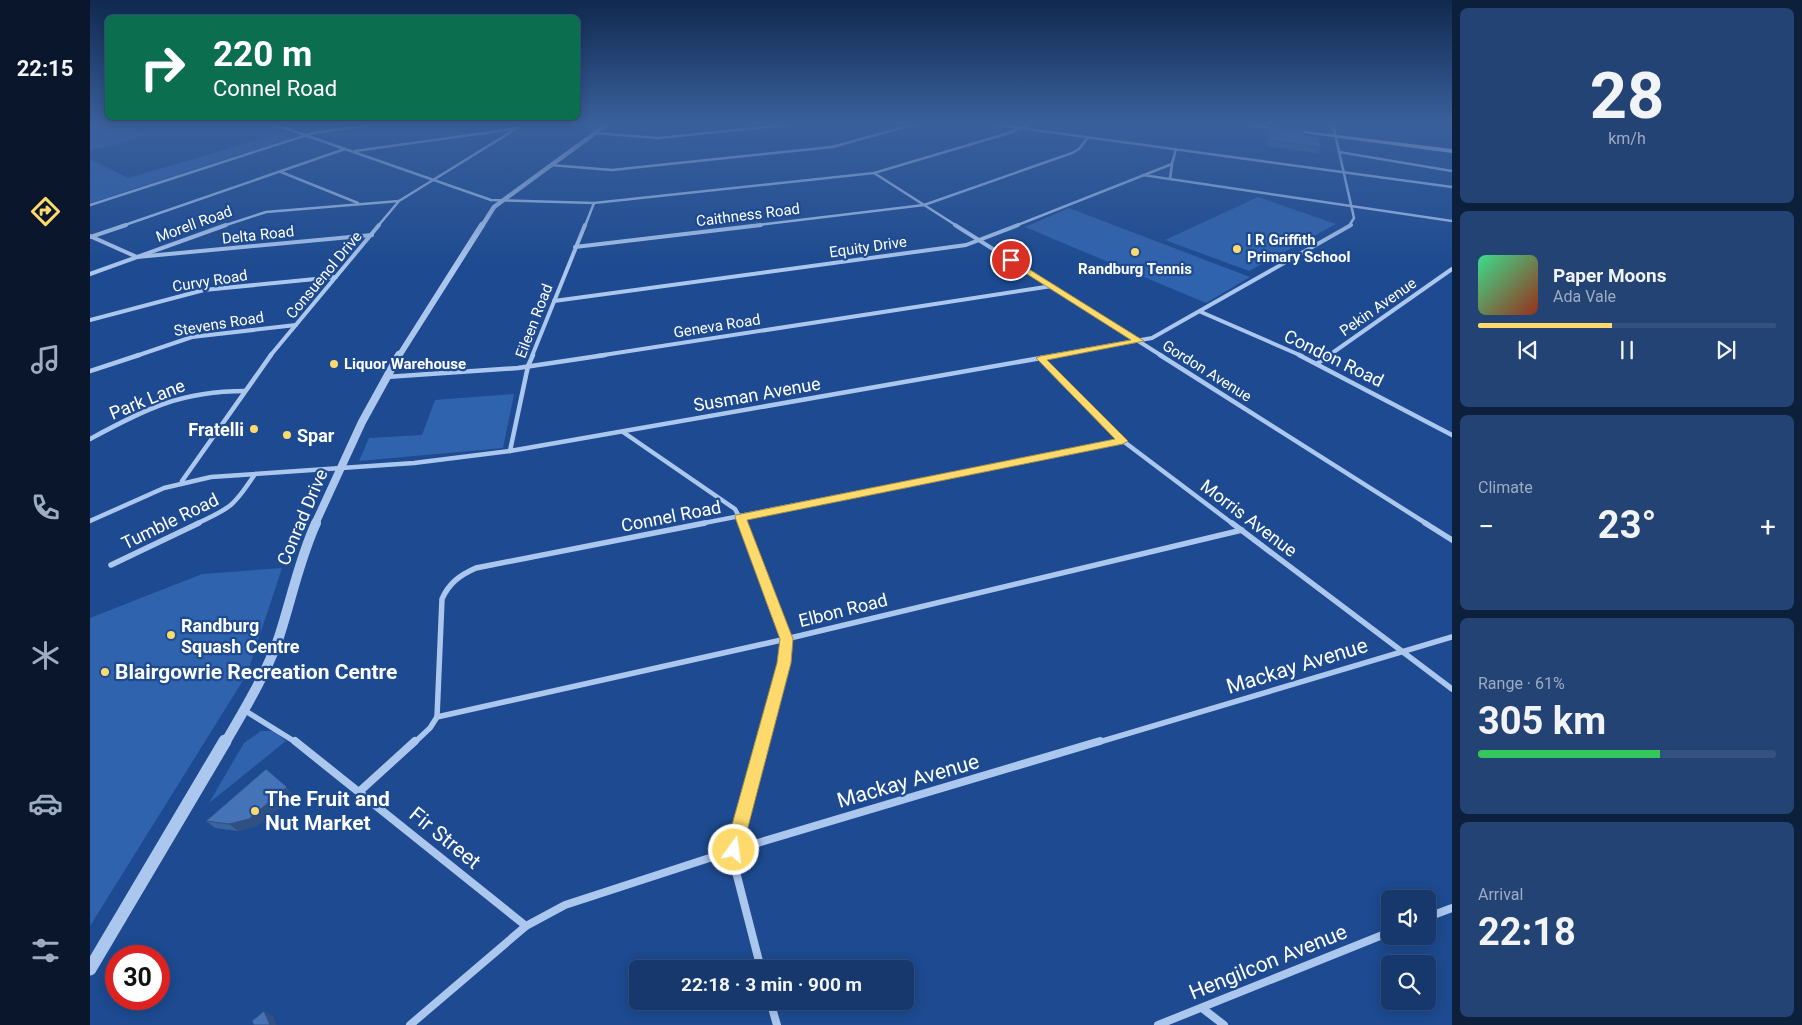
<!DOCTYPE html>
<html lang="en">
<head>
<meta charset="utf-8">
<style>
	:root { --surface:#16386c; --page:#234374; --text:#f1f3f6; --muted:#9eacc2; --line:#35527f; --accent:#fdda6b }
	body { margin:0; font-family:Roboto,sans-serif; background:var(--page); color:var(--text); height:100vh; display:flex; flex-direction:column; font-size:19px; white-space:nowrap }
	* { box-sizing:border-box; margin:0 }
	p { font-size:16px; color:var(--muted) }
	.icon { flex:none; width:28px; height:28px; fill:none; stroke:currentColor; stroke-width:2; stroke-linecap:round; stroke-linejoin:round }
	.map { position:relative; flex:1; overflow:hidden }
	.sheet { display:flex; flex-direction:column; gap:8px; padding:8px; background:#0c1f3b; width:350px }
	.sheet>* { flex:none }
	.top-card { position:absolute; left:15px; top:15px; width:475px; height:105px; border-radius:8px; box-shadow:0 2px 12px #0003,0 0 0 1px var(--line); background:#0b6e4f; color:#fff; overflow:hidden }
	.tools { position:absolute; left:1291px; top:890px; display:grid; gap:10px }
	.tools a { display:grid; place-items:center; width:55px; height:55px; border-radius:8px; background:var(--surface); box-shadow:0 2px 12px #0003,0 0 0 1px var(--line); font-size:25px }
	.speed { position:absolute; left:15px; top:945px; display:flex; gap:10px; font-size:25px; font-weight:700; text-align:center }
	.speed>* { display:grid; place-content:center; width:65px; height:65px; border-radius:50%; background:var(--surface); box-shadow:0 2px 12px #0003,0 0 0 1px var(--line); line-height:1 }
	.speed .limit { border:8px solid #d22; background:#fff; color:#111 }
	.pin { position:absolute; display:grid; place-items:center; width:42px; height:42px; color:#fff; margin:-21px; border:2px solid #fff; border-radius:50%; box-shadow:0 1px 5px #0007 }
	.me { position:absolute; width:55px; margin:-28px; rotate:14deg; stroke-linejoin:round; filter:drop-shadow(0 0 4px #0008) }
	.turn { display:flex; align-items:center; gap:18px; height:105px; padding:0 25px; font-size:22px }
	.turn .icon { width:65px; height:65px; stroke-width:2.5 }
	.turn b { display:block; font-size:35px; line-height:42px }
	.big { font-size:38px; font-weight:700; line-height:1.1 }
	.sheet .widget { flex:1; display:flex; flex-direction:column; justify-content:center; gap:8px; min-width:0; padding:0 18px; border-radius:8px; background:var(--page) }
	.sheet .dial { align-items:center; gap:0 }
	.dial b { font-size:65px; line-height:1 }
	.song { display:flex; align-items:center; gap:15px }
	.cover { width:60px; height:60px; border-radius:8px; background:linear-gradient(135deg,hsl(150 70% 55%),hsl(10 70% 35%)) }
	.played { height:5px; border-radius:2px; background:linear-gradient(90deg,var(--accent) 45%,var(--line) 45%) }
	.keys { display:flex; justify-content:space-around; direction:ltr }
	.heat { display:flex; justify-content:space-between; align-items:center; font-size:28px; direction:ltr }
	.charge { height:8px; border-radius:4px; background:linear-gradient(90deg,#34c759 61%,var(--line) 0) }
	.trip { position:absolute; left:539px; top:960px; width:285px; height:50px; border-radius:8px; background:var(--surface); box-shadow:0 2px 12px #0003,0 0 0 1px var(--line); font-weight:700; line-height:50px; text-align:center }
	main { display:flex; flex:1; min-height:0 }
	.dock { display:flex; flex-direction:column; width:90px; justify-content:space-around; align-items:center; background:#09162b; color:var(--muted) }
	.dock .icon { width:35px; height:35px }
	.dock .on { color:var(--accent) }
	.dock b { font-size:22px; color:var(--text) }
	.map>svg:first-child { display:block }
</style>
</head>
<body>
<main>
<nav class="dock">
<b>22:15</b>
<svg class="icon on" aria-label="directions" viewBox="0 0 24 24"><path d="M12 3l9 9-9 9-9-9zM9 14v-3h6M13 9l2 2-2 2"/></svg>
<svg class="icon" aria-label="music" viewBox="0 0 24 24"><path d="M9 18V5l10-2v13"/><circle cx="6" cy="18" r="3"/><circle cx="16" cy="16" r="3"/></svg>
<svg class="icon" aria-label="phone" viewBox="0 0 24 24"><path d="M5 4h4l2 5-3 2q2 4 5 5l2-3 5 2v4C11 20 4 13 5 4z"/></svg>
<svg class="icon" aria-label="climate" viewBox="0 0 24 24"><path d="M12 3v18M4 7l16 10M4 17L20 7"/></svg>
<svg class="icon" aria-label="car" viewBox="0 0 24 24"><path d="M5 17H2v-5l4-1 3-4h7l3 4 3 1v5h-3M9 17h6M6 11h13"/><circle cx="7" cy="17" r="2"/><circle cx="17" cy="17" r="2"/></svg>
<svg class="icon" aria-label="filters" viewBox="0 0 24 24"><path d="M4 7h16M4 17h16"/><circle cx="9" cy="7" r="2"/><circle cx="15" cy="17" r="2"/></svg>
</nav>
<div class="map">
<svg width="1362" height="1025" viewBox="0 0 1362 1025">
	<rect width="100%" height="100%" fill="#1d4a90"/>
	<g fill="#3063ae">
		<polygon points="0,125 29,125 56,135 26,145 0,150"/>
		<polygon points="195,132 207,136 0,203 0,159 38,178"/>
		<polygon points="1168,197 1246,224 1159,271 1075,240"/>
		<polygon points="979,208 1160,277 1116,303 935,227"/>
		<polygon points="424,394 413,448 269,461 279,438 332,435 345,400"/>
		<polygon points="192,568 157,674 0,926 0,618 112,574"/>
		<polygon points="171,731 184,731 196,741 119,803 154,743"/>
	</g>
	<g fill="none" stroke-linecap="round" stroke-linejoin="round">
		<g stroke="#acc7ee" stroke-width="2.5">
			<polyline points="186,125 401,200 504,203 784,173 919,133 938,125"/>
			<polyline points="908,125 1362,187"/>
			<polyline points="1243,125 1264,218 1259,226"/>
			<polyline points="504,133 568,138 697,125"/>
			<polyline points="265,151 423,129"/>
			<polyline points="1249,152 1362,171"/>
			<polyline points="460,165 522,170 742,147 822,125"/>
			<polyline points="191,172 268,203"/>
			<polyline points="784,173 867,226"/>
			<polyline points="1053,175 1362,221"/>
			<polyline points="1080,179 1082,164"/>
			<polyline points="0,205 223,133 278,125"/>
			<polyline points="32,226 255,149"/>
			<polyline points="133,226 176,212 309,201"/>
			<polyline points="288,226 309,201 432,125"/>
			<polyline points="495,226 504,203"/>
			<polyline points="660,226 834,205 982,153 989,149 998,137"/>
			<polyline points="925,226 1082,164 1086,149"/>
		</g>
		<g stroke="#acc7ee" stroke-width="4">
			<polyline points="865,225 1072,356"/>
			<polyline points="0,236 47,257 282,235"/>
			<polyline points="0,237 36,225"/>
			<polyline points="485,247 671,225"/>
			<polyline points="0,274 136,225"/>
			<polyline points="464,301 876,245 928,225"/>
			<polyline points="1111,312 1212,356"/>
			<polyline points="0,320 114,290 246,277"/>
			<polyline points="46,356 102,337 206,325"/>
			<polyline points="180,356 289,225"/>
			<polyline points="442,356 495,225"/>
			<polyline points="507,356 962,286"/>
			<polyline points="961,356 1062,338 1261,225"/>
			<polyline points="1238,356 1362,269"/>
		</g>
		<g stroke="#acc7ee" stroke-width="4.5">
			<polyline points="1070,355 1337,524"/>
			<polyline points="1209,355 1362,435"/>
			<polyline points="951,358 1033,441 1143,524"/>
			<polyline points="1228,363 1240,355"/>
			<polyline points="0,371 49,355"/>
			<polyline points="296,377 428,368 515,355"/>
			<polyline points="533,432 645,509 653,524"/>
			<path d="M 0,439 C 55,409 91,391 155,391"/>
			<polyline points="420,451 438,366 443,355"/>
			<polyline points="92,481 181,355"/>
			<polyline points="0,521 74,488 121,477 324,463 420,451 968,355"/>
			<path d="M 106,524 C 141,508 144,506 165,474"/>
			<polyline points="609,524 1033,441"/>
		</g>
		<g stroke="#acc7ee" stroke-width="5.5">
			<polyline points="652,523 696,639 694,663 673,743"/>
			<polyline points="1142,523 1362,689"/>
			<polyline points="1335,523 1362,540"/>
			<polyline points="21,565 109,523"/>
			<polyline points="154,710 207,743"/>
			<path d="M 347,717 L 352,599 C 359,583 370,575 386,568 L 615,523"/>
			<polyline points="324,743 340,728 347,717 696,639 1152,530"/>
			<polyline points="1006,743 1362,637"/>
		</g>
		<g stroke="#acc7ee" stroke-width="8">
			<polyline points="205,741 436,926"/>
			<polyline points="270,791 325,741"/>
			<polyline points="1338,917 1362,908"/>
			<polyline points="671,969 645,868 644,850 673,741"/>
			<polyline points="680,1001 687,1025"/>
			<polyline points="1112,1008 1134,1025"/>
			<polyline points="320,1025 436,926 475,905 644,850 1010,741"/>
			<polyline points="1068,1025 1300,932"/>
		</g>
		<polyline stroke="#acc7ee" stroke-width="4.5" points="392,226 404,207 516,125"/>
		<polyline stroke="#acc7ee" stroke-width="6" points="309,356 392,225"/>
		<polyline stroke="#acc7ee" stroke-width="8" points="225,524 272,422 309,355"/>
		<path stroke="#acc7ee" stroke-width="10" d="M 135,743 C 154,710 175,676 188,640 C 201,601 209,560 226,523"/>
		<polyline stroke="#acc7ee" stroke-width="13" points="0,969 135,741"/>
		<polygon fill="#d9e6fa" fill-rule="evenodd" points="1152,125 1166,125 1362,149 1362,153"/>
	</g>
	<g fill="#3b639e">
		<polygon points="1180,126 1231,147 1228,153 1177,146 1177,132"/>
		<polygon points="204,795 167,826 148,831 125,828 116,821"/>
	</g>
	<g fill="#305081">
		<polygon points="197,787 204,795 167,826 148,831 139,824"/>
		<polygon points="174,1011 183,1016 187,1025 180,1025"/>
	</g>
	<g fill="#4573b8" stroke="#305081">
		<polygon points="1180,126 1213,131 1214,135 1229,137 1231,147 1179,140"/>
		<polygon points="176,769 197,787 159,819 139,824 116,821"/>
		<polygon points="174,1011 180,1025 164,1025 162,1021"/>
	</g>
	<linearGradient id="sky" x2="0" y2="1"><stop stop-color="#10294f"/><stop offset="0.46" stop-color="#3a609c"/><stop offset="1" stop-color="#3a609c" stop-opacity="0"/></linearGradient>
	<rect width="1362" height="269" fill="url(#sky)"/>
	<polygon fill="#fdda6b" stroke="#a48e46" points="921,258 1054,341 957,360 1038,441 1033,444 657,520 703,639 701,663 652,850 650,856 644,859 638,856 635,850 687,663 690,639 645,517 646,515 1025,439 946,358 951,356 1041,340 918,262 917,260"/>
	<g fill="#fdda6b" stroke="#1d4a90" stroke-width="2">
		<circle cx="1147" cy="249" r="5"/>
		<circle cx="1045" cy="252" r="5"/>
		<circle cx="244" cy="364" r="5"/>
		<circle cx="164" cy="429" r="5"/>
		<circle cx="197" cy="435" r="5"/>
		<circle cx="81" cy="635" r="5"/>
		<circle cx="15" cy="672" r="5"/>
		<circle cx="165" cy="811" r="5"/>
	</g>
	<g text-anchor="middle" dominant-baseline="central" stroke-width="4.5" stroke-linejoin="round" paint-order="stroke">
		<g font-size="15" fill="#fff" stroke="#1d4a90">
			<text transform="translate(658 215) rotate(-7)">Caithness Road</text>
			<text transform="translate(104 224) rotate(-20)">Morell Road</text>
			<text transform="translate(168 235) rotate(-6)">Delta Road</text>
			<text transform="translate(778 247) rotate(-8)">Equity Drive</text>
			<text transform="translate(234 275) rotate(-50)">Consuenol Drive</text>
			<text transform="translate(120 281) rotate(-9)">Curvy Road</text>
			<text transform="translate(1288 307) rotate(-35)">Pekin Avenue</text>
			<text transform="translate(444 321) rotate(-69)">Eileen Road</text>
			<text transform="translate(129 324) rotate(-9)">Stevens Road</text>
			<text transform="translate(627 326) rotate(-9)">Geneva Road</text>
			<text transform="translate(1117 371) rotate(32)">Gordon Avenue</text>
		</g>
		<g font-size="15" font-weight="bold" fill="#fff" stroke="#1d4a90" text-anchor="start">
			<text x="1157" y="240">I R Griffith<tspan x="1157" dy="17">Primary School</tspan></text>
			<text x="1045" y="269" text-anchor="middle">Randburg Tennis</text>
			<text x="254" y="364">Liquor Warehouse</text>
		</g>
		<g font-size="18" fill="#fff" stroke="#1d4a90">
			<text transform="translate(1244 358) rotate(26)">Condon Road</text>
			<text transform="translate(667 394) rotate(-10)">Susman Avenue</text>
			<text transform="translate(57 399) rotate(-22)">Park Lane</text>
			<text transform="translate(581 516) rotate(-11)">Connel Road</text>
			<text transform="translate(212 517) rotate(-67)">Conrad Drive</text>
			<text transform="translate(1159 518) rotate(37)">Morris Avenue</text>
			<text transform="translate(80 521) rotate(-26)">Tumble Road</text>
			<text transform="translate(753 610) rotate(-14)">Elbon Road</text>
		</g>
		<g font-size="18" font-weight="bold" fill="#fff" stroke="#1d4a90" text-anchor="start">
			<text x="154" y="429" text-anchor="end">Fratelli</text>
			<text x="207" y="435">Spar</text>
			<text x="91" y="625">Randburg<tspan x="91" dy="21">Squash Centre</tspan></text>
		</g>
		<g font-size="21" fill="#fff" stroke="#1d4a90">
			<text transform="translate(1207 666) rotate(-17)">Mackay Avenue</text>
			<text transform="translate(818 781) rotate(-16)">Mackay Avenue</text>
			<text transform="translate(355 838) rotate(39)">Fir Street</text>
			<text transform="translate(1178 962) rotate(-22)">Hengilcon Avenue</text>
		</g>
		<g font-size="21" font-weight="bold" fill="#fff" stroke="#1d4a90" text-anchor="start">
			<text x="25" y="672">Blairgowrie Recreation Centre</text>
			<text x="175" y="799">The Fruit and<tspan x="175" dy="24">Nut Market</tspan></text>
		</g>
	</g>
</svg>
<div class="tools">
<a><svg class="icon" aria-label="sound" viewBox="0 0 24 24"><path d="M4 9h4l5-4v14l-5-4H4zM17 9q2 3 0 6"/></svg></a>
<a><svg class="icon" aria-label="search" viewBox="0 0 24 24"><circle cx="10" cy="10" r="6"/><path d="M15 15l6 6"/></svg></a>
</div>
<div class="speed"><div class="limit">30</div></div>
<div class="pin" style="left:921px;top:260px;background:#d93025"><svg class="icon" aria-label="arrive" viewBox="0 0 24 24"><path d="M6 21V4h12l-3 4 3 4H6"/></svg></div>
<svg class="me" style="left:644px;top:850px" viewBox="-20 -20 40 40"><circle r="17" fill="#fdda6b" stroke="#fff" stroke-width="3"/><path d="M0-11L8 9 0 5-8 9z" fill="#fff"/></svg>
<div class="trip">22:18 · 3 min · 900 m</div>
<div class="top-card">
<div class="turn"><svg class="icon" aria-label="right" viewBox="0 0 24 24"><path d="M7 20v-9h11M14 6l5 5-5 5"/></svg><div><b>220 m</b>Connel Road</div></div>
</div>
</div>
<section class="sheet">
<div class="widget dial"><b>28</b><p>km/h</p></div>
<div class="widget">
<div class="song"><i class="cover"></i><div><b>Paper Moons</b><p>Ada Vale</p></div></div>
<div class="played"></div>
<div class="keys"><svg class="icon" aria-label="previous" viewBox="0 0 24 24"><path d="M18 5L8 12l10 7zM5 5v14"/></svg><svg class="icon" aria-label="pause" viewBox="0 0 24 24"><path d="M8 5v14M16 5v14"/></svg><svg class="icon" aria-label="next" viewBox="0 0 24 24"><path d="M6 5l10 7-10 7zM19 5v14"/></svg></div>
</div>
<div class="widget"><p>Climate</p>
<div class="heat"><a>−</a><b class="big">23°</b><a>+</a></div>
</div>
<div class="widget"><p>Range · 61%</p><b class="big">305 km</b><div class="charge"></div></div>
<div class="widget"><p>Arrival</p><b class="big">22:18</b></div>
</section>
</main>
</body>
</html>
